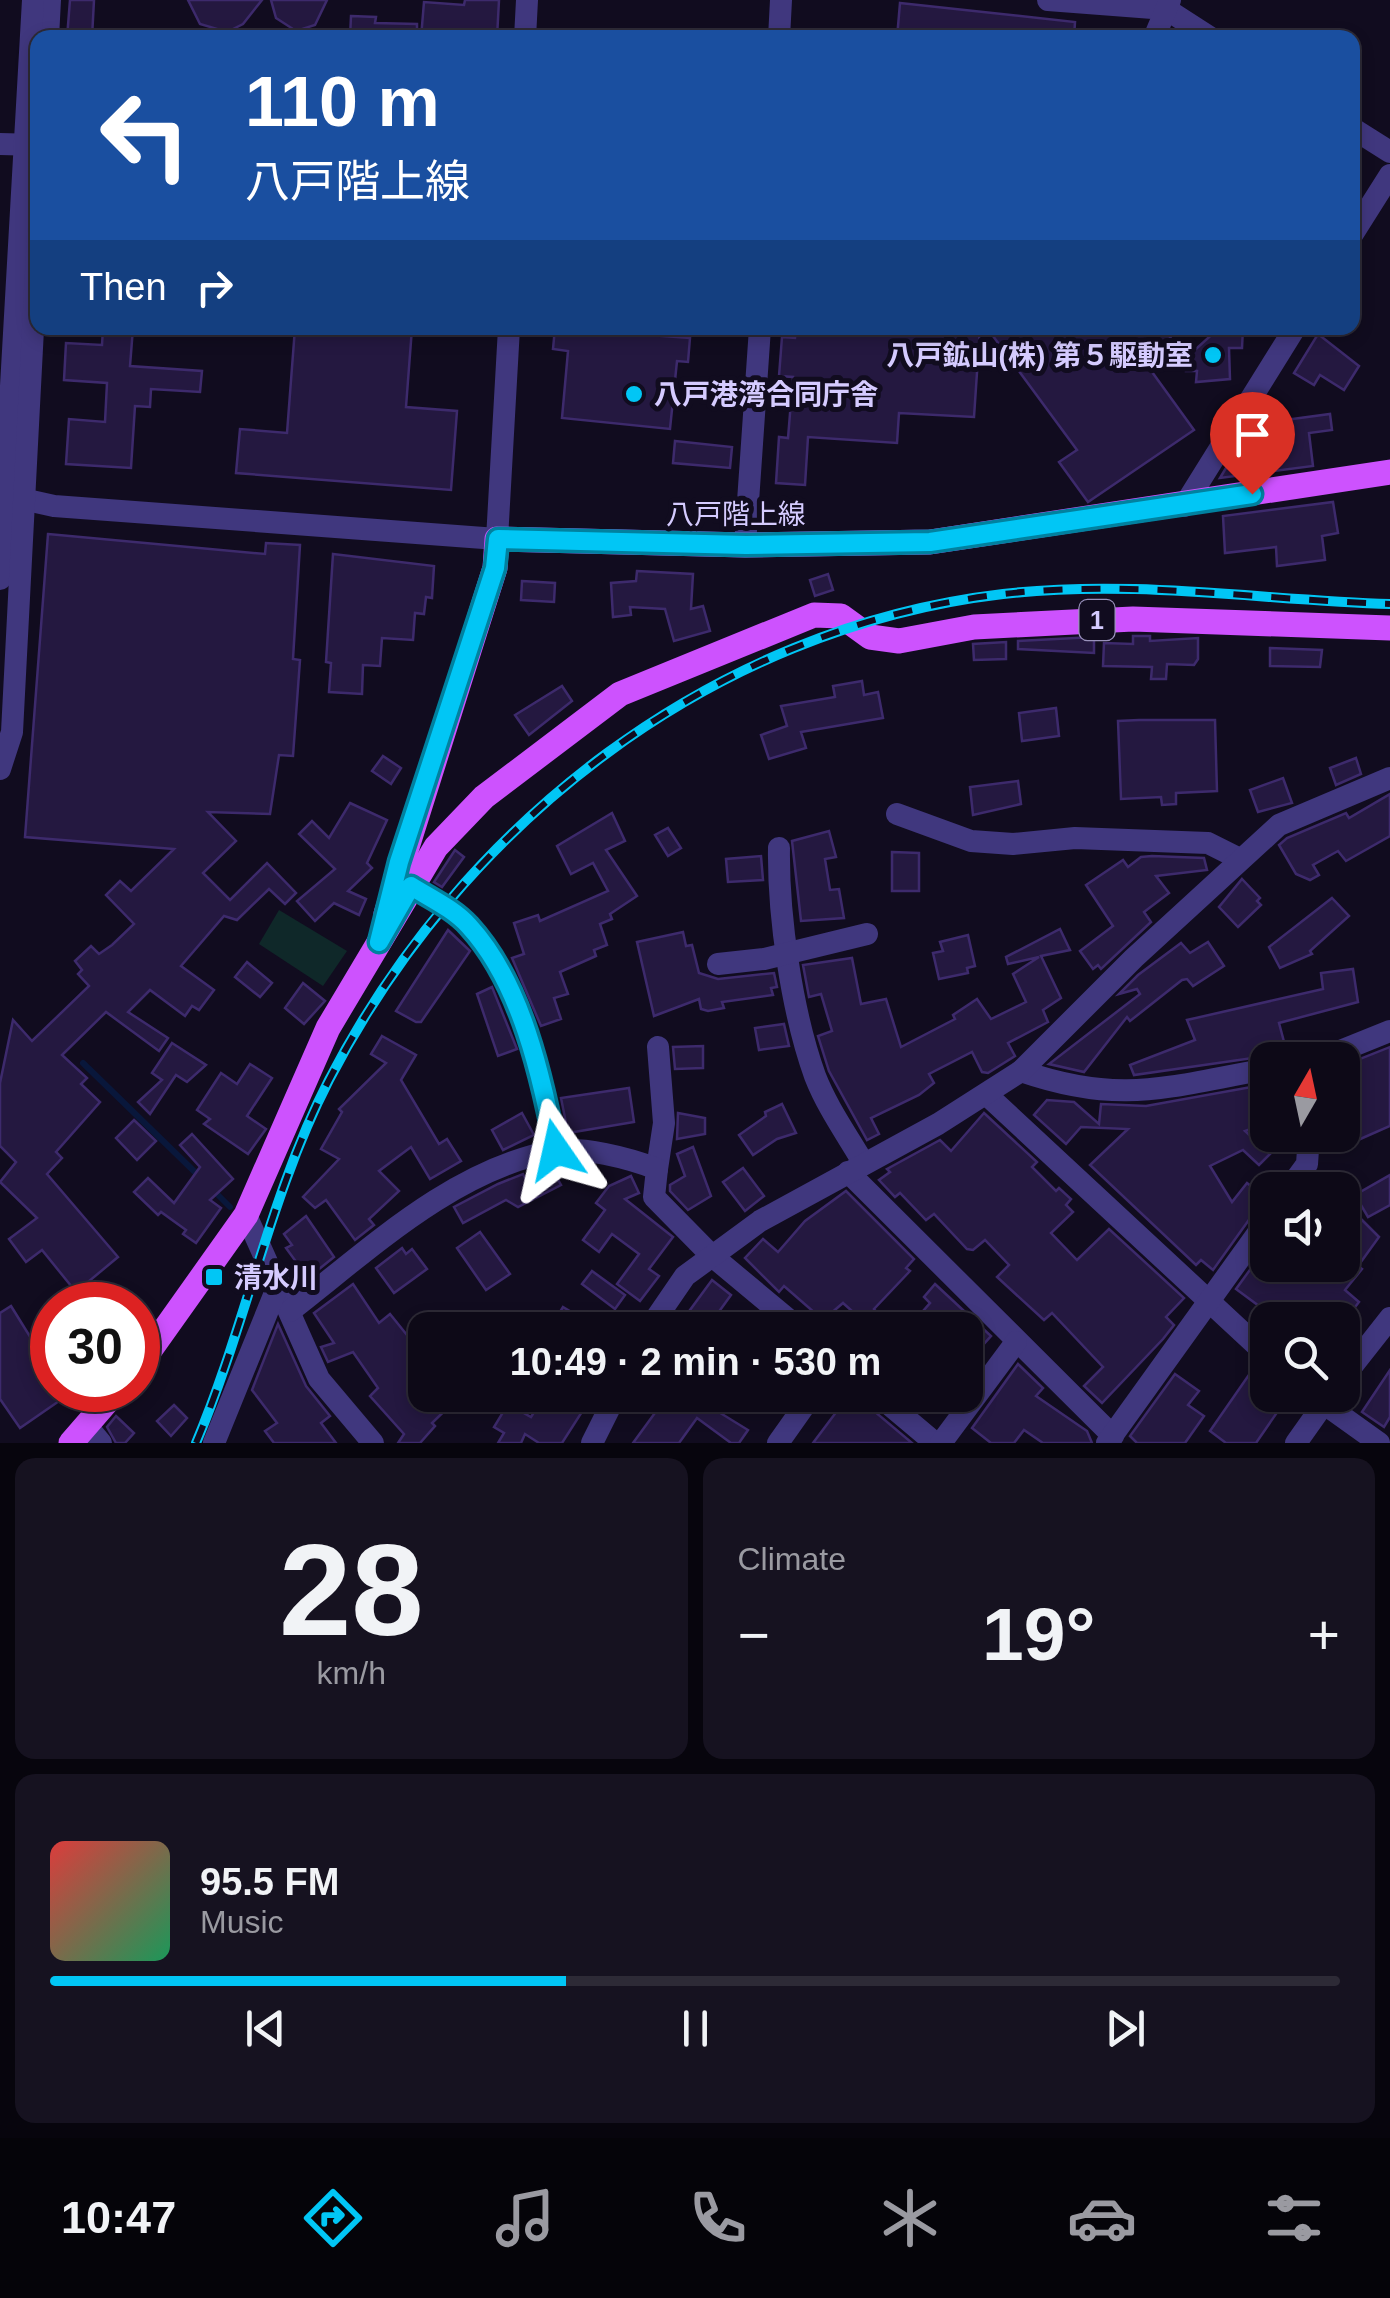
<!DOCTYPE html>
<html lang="en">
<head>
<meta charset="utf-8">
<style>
	:root { --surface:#0d0917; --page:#161220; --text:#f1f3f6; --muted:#9a9aa1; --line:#2d2a36; --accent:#01c6f5 }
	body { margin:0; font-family:Helvetica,"Noto Sans JP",sans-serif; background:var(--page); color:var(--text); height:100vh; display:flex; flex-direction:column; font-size:38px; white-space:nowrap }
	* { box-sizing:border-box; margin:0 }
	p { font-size:32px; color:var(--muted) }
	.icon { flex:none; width:55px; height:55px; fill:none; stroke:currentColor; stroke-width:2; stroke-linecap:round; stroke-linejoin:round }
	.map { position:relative; height:1443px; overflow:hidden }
	.drawer { display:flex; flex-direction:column; gap:15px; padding:15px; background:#07050d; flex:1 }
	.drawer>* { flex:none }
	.hud { position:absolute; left:30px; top:30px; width:1330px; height:305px; border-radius:20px; box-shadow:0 5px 15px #0003,0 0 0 2px var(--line); background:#1a4fa0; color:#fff; overflow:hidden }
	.needle { width:65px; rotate:9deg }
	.tools { position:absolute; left:1250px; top:1042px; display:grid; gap:20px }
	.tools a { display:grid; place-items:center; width:110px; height:110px; border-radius:20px; background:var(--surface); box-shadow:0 5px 15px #0003,0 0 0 2px var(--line); font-size:50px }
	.speed { position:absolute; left:30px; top:1282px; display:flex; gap:20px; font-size:50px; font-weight:700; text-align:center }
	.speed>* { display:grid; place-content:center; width:130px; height:130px; border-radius:50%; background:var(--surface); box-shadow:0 5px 15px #0003,0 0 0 2px var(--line); line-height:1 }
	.speed .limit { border:15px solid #d22; background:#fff; color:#111 }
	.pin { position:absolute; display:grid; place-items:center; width:85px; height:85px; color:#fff; margin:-102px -42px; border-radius:50% 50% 50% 0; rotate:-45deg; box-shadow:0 0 10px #0007 }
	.pin .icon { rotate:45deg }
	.me { position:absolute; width:110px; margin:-55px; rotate:349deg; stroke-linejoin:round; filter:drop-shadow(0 0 8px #0008) }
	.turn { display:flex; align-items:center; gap:35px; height:210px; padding:0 50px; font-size:45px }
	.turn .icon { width:130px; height:130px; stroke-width:2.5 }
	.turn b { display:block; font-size:70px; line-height:85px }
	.then { display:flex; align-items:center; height:95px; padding:0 50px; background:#0003; gap:20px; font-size:38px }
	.big { font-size:75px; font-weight:700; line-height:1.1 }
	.drawer .widget { flex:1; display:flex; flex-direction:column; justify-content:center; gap:15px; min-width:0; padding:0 35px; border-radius:20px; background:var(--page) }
	.drawer .dial { align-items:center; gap:0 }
	.dial b { font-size:130px; line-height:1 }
	.song { display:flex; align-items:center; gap:30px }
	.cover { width:120px; height:120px; border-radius:15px; background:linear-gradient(135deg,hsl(0 70% 55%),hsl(150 70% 35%)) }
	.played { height:10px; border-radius:5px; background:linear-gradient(90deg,var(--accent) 40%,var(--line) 40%) }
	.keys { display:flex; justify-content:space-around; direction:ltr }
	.heat { display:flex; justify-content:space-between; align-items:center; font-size:55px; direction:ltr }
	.drawer .tiles { flex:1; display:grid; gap:15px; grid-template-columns:1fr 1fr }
	.widget:last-child { grid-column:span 2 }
	.trip { position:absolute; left:408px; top:1312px; width:575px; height:100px; border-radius:20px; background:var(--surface); box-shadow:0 5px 15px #0003,0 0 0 2px var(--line); font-weight:700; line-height:100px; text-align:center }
	.menu { display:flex; height:160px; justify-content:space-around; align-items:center; background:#050409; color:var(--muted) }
	.menu .icon { width:70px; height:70px }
	.menu .selected { color:var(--accent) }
	.menu b { font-size:45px; color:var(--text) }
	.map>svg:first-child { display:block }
</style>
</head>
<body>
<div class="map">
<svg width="1390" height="1443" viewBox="0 0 1390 1443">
	<rect width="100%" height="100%" fill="#110c1f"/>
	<polygon fill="#0f2829" points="279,910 347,951 323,986 259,944"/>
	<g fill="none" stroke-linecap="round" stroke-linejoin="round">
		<g stroke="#09173b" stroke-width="6">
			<polyline points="83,1063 201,1178"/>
			<polyline points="213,1190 230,1207"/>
		</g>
	</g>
	<g fill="#241840" stroke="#3d2a6c" stroke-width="2.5">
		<polygon points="70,0 94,0 92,38 67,38"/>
		<polygon points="188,0 262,0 243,24 227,32 200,24"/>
		<polygon points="271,0 327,0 315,25 296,31 276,18"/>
		<polygon points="465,0 499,0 497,38 421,38 424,2 464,5"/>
		<polygon points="900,3 1075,22 1074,38 897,38"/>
		<polygon points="351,16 376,17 375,23 417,24 417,38 350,38"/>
		<polygon points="103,328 133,328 130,366 202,371 200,392 151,389 150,407 135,406 131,468 66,464 69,419 105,422 107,383 64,380 66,343 102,345"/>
		<polygon points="295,328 412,328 406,407 457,411 451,490 236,473 240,429 287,433"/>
		<polygon points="555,328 690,338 688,362 677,361 670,429 562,418 568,351 553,349"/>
		<polygon points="796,328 980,328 974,417 899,413 897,443 808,437 805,485 776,483 779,437 788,438 793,377 779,376 782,337 795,338"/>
		<polygon points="1005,328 1163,328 1176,345 1147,365 1194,430 1088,502 1059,462 1077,450 993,336"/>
		<polygon points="1243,328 1242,348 1229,348 1230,379 1196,382 1197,371 1186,371 1187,357 1218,329"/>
		<polygon points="1318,334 1359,366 1344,390 1320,375 1314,385 1294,373"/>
		<polygon points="1330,414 1332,430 1309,433 1313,466 1220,478 1238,448 1267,445 1263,423"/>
		<polygon points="675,441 732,447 730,468 673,463"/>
		<polygon points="1333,502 1338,533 1322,536 1325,560 1277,566 1276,547 1225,553 1223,516"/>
		<polygon points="48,534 265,554 266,543 300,545 293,659 300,660 293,756 279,755 270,814 208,812 236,841 203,873 230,900 267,863 296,893 285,904 269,889 237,920 224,916 181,966 214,990 199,1010 192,1006 185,1016 150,990 128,1012 168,1038 159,1051 106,1012 62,1055 87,1078 81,1084 100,1102 56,1152 62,1158 47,1174 118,1257 76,1292 42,1250 26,1262 9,1239 37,1218 0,1182 16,1162 0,1146 0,1083 13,1020 32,1041 89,986 78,974 82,970 75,961 91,946 99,954 112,945 134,924 106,895 120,881 131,891 174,849 25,837"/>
		<polygon points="333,554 434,566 432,598 426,597 424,614 415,613 413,640 382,638 380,666 363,665 362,694 329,692 331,663 326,662"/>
		<polygon points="637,571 693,574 691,609 703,606 710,631 674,641 665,609 630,607 631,615 613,617 611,583 636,581"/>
		<polygon points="828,574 833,590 815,596 810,580"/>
		<polygon points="522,581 555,583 554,602 521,600"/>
		<polygon points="1133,636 1150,636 1150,641 1198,638 1198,659 1194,665 1167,664 1166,679 1151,679 1152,667 1103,666 1104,643 1133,644"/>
		<polygon points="1094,637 1094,653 1018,649 1018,641"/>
		<polygon points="1006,642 1006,659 974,660 973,644"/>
		<polygon points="1270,648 1322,650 1320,667 1270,666"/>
		<polygon points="862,681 864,695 878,692 883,718 801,732 806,748 769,759 761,735 787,726 781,706 835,697 833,686"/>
		<polygon points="562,686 572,701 529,735 515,715"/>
		<polygon points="1056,708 1059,736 1022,741 1019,713"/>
		<polygon points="1139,720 1215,720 1217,791 1176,793 1176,804 1162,805 1161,797 1121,799 1118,721"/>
		<polygon points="383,756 401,768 391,784 372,771"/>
		<polygon points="1356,758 1361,774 1336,785 1330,768"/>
		<polygon points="1283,778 1292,803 1258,812 1250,790"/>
		<polygon points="1018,781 1021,804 973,815 970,787"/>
		<polygon points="1390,794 1390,836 1346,861 1338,851 1313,865 1319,875 1310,880 1296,874 1279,845 1287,838 1346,813 1349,818"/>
		<polygon points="350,803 387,820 367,863 372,868 348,891 366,899 359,915 334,903 315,921 297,901 335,869 299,834 312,821 329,838"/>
		<polygon points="612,813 625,841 606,850 637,896 610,914 612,919 600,924 607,945 594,950 596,956 560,972 568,994 554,998 561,1019 541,1026 512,958 524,954 514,923 538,915 540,921 608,891 593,863 571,874 557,846"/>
		<polygon points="668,828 681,848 668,856 655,835"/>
		<polygon points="829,831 836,857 825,859 830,890 839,889 844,918 801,921 792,841"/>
		<polygon points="455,850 464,857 442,887 434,882"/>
		<polygon points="892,852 919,853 919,891 892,891"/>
		<polygon points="761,856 763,880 728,882 726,859"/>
		<polygon points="1152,856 1204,858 1207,870 1156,876 1169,893 1144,912 1151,922 1101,969 1098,965 1093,969 1080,951 1113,926 1086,885 1123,860 1128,867 1141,857"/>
		<polygon points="1242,879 1260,898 1257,901 1261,905 1238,927 1219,907"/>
		<polygon points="1332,898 1349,916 1310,951 1312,954 1280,968 1269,947"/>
		<polygon points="1060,929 1070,950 1041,956 1061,998 1043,1010 1048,1022 1008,1043 1015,1056 988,1073 982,1072 972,1052 929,1074 934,1083 919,1095 871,1118 879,1134 867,1140 829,1071 818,1036 832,1031 821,994 809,997 803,965 852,958 861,1004 886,999 901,1047 955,1019 953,1015 977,999 991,1019 1026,1002 1013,974 1039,957 1008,964 1006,957"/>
		<polygon points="448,930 470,951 421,1022 416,1022 396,1011"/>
		<polygon points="683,932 686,946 692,945 699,973 718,979 774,973 777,987 771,988 773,995 722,1002 724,1008 708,1011 701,1009 699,999 654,1016 637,942"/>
		<polygon points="968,935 975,966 967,968 968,973 939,979 933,953 943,951 940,942"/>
		<polygon points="1208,942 1224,966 1193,986 1187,979 1182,980 1130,1021 1127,1017 1084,1072 1049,1064 1140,994 1137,989 1119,994 1138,975 1181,943 1190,953"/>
		<polygon points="247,962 272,983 260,997 235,977"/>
		<polygon points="1353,969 1358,1002 1279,1023 1287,1053 1134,1075 1130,1065 1195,1040 1187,1020 1323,989 1321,973"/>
		<polygon points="303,983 325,1001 304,1024 285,1008"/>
		<polygon points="492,987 517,1049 498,1056 477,994"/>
		<polygon points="784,1024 789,1046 759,1050 755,1028"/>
		<polygon points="382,1036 416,1055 401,1080 439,1144 447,1139 461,1161 430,1179 411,1147 379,1171 399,1191 369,1219 374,1225 355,1240 326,1200 315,1208 303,1197 339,1159 321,1149 342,1112 339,1109 386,1063 371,1054"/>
		<polygon points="172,1043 206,1065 187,1082 176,1075 150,1114 138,1102 162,1080 152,1073"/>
		<polygon points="703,1046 703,1068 675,1069 673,1047"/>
		<polygon points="1390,1047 1390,1126 1358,1140 1349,1120 1359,1115 1342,1079 1342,1066"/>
		<polygon points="250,1064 272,1078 247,1116 266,1129 248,1154 204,1124 210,1119 197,1110 221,1073 237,1084"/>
		<polygon points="1268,1084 1268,1123 1245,1131 1270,1154 1259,1165 1243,1150 1210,1166 1232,1202 1247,1183 1268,1199 1268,1204 1256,1210 1213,1270 1201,1260 1196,1265 1090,1165 1128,1129 1081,1127 1066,1144 1034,1115 1047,1100 1074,1102 1099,1124 1101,1104 1146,1106"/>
		<polygon points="629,1088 634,1122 568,1133 561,1098"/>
		<polygon points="782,1104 796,1133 777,1139 753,1155 739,1135 766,1116 765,1112"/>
		<polygon points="522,1113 534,1135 503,1150 492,1130"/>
		<polygon points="678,1113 705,1118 705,1134 677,1139"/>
		<polygon points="984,1113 1037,1162 1032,1167 1056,1191 1059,1188 1071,1199 1066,1205 1073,1212 1051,1233 1077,1260 1109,1229 1184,1298 1166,1317 1174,1325 1163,1339 1102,1403 1084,1386 1103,1367 1052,1313 1044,1320 997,1277 1009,1265 985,1240 973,1250 967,1249 934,1214 926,1220 900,1193 895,1197 879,1180 890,1172 887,1169 940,1140 951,1151"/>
		<polygon points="134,1120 156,1141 137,1160 116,1138"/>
		<polygon points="192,1134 233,1179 210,1200 221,1208 196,1243 183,1234 186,1230 161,1212 158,1215 134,1192 148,1178 174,1203 200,1167 180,1145"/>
		<polygon points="693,1147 711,1196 688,1210 670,1191 670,1185 685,1176 677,1154"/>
		<polygon points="551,1167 561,1185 518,1207 506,1200 463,1223 454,1207 498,1184 523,1174 526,1180"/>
		<polygon points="743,1168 764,1196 745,1211 723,1182"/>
		<polygon points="1390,1175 1390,1205 1368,1217 1355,1195"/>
		<polygon points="631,1176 639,1193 625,1199 673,1237 649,1269 659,1276 640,1301 617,1284 639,1254 612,1234 599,1252 583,1240 605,1210 596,1203 609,1186"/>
		<polygon points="846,1191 914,1259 906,1268 910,1271 874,1309 892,1330 873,1330 843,1303 823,1320 784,1286 779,1292 745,1258 763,1239 778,1252 805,1221"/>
		<polygon points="1357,1215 1379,1237 1358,1266 1362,1269 1345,1290 1359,1302 1345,1320 1278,1320 1236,1289 1268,1245 1268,1265 1342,1265 1342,1233"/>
		<polygon points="306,1216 334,1257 308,1278 286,1248 292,1245 284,1234"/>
		<polygon points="480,1232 510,1274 486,1290 457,1248"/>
		<polygon points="402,1248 406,1254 412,1249 427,1269 394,1293 376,1268"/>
		<polygon points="592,1271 625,1295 615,1309 582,1284"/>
		<polygon points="712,1280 731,1295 710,1324 690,1310"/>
		<polygon points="353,1284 379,1323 390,1314 415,1345 425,1335 425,1395 461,1395 432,1423 435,1426 420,1443 398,1443 404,1434 370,1396 378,1388 353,1352 328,1362 321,1347 334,1343 314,1313"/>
		<polygon points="935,1284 991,1336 965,1365 965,1330 946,1330 924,1310 930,1303 924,1297"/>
		<polygon points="11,1306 52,1372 52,1390 75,1390 20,1428 0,1399 0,1313"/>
		<polygon points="563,1307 602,1330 549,1330"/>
		<polygon points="278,1324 306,1386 330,1416 321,1423 336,1443 274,1443 265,1431 277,1423 252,1390"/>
		<polygon points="1018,1364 1043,1388 1036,1396 1087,1431 1092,1443 1043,1443 1024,1430 1014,1443 991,1443 972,1428"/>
		<polygon points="1253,1369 1268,1380 1268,1395 1289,1395 1256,1443 1226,1443 1210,1431"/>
		<polygon points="1390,1370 1390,1417 1384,1427 1362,1412"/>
		<polygon points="1175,1374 1199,1391 1188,1405 1204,1416 1185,1443 1137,1443 1130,1436"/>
		<polygon points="545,1395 572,1395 587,1404 562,1443 539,1443 525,1434 521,1443 498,1443 504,1433 494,1427 508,1404 531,1417"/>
		<polygon points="668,1395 691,1395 748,1430 739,1443 731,1443 697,1418 679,1443 633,1443"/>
		<polygon points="849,1395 863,1397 868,1406 912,1443 813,1443"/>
		<polygon points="174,1405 187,1418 171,1436 157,1421"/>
		<polygon points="116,1416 134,1433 125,1443 116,1443 107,1427"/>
	</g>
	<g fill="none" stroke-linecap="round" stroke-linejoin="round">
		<g stroke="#40377e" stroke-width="22">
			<polyline points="1048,0 1166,9 1211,38"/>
			<polyline points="48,38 50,0"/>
			<polyline points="525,38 527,0"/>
			<polyline points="779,38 781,0"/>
			<polyline points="1154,38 1170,0"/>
			<polyline points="1352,128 1390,152"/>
			<polyline points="0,144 38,145"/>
			<polyline points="1352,235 1390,175"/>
			<polyline points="0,494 54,506 497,539 509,328"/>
			<polyline points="1184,506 1295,328"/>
			<polyline points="745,545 760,328"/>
			<polyline points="0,579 33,0"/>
			<polyline points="0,769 12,732 38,233"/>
			<polyline points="897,814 971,841 1013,844 1075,838 1208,843 1240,859"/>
			<path d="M 779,848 C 778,916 792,1012 815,1076 C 827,1107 847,1135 864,1164"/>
			<path d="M 411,886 C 430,898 454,909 469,926 C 522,984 542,1076 556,1150"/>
			<polyline points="718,964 764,959 867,934"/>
			<polyline points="1318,1060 1390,1031"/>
			<path d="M 1021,1071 C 1123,1106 1168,1086 1268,1069"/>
			<polyline points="987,1095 1268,1356"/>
			<polyline points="657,1169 664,1123 658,1047"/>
			<polyline points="848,1172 1113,1436"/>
			<polyline points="1288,1190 1307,1164 1309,1135"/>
			<polyline points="246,1215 319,1379 373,1443"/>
			<path d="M 290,1311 C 369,1250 451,1171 552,1151 C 582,1146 629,1158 657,1169 L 654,1197 L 711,1255 L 801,1330"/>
			<polyline points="648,1330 685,1276 760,1221 938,1124 1021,1071 1134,958 1279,825 1390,778"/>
			<polyline points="1342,1379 1390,1318"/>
			<polyline points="878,1395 935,1443"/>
			<polyline points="1312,1395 1379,1443"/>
			<polyline points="86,1425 101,1443"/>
			<polyline points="214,1443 279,1283"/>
			<polyline points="592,1443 616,1395"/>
			<polyline points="778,1443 812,1395"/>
			<polyline points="941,1443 1016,1342"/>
			<polyline points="1107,1443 1268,1219"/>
			<polyline points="1296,1443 1330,1395"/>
		</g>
		<g stroke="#cd52fe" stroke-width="25">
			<polyline points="386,914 495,568 497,539 745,545 930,542 1390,472"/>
			<polyline points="138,1367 246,1215 328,1028 436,847 484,797 620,694 814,615 841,616 870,637 899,641 974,627 1133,619 1390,628"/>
			<polyline points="71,1443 117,1390"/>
		</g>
		<defs>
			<path id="rail" d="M 196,1443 C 246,1325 270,1194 329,1080 C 462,823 712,628 1003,594 C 1133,579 1261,600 1390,604"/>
		</defs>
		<use href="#rail" stroke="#01c6f5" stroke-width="10"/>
		<use href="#rail" stroke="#110c1f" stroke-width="6" stroke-dasharray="19" stroke-linecap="butt"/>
	</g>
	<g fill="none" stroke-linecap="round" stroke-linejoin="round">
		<defs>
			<path id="route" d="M 556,1150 C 541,1076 522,984 469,926 C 454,909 430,898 411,886 L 379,942 L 399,862 L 495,568 L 498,539 L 746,545 L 930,542 L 1252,494"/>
		</defs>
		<use href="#route" stroke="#01819f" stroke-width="25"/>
		<use href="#route" stroke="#01c6f5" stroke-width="18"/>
	</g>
	<g fill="#01c6f5" stroke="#110c1f" stroke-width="4">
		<circle cx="1213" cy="355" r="10"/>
		<circle cx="634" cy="394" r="10"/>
		<rect x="204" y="1267" width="20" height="20" rx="5"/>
	</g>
	<g text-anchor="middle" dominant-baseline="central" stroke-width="10" stroke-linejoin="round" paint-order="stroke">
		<rect fill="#110c1f" stroke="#9a92bc" stroke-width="2.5" x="1079.5" y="600" width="35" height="40" rx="8"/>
		<g font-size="25" font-weight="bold" fill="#d5cbff">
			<text x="1097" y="620">1</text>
		</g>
		<g font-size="28" font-weight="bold" fill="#d5cbff" stroke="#110c1f" text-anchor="start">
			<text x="1193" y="355" text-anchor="end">八戸鉱山(株) 第５駆動室</text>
			<text x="654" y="394">八戸港湾合同庁舎</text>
			<text x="234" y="1277">清水川</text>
		</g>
		<g font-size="28" fill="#d5cbff" stroke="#110c1f">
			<text x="736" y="514">八戸階上線</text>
		</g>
	</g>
</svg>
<div class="tools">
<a><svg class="needle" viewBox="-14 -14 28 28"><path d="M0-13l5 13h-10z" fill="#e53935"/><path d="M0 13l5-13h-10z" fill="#9a9aa1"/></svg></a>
<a><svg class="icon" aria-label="sound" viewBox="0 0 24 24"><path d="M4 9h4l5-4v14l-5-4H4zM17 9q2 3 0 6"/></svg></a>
<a><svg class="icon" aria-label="search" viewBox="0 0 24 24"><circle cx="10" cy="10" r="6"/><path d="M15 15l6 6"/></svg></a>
</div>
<div class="speed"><div class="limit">30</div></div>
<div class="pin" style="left:1252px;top:494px;background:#d93025"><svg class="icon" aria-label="arrive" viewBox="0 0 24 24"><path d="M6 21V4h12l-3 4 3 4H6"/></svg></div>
<svg class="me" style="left:556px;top:1150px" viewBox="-20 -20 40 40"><path d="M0-17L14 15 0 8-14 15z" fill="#01c6f5" stroke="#fff" stroke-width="4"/></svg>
<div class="trip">10:49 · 2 min · 530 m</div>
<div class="hud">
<div class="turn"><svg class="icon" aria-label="left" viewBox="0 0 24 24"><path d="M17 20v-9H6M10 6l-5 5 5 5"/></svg><div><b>110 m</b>八戸階上線</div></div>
<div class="then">Then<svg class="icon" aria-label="right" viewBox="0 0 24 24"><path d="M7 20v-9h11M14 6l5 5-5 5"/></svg></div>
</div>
</div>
<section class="drawer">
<div class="tiles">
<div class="widget dial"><b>28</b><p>km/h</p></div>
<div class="widget"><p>Climate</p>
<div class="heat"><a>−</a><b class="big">19°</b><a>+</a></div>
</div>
<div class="widget">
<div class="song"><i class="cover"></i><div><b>95.5 FM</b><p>Music</p></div></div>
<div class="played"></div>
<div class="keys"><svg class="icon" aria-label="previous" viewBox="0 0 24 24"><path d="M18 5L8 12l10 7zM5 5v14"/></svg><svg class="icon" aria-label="pause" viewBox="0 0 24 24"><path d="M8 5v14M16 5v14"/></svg><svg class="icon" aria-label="next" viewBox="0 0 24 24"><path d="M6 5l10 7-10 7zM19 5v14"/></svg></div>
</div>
</div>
</section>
<nav class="menu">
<b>10:47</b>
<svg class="icon selected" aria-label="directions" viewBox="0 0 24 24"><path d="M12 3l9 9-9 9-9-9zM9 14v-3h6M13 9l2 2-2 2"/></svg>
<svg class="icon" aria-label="music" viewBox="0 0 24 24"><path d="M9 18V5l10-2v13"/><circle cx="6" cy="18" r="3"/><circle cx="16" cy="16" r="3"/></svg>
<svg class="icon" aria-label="phone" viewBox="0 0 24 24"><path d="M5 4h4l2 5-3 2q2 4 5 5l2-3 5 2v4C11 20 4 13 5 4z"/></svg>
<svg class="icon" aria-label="climate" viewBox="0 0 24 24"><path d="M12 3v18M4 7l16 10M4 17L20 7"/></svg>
<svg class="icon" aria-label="car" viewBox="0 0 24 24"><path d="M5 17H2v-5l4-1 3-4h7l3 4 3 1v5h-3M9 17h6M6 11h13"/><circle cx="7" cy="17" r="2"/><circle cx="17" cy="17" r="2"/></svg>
<svg class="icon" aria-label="filters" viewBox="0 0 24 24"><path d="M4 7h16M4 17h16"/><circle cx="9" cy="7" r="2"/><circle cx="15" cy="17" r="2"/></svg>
</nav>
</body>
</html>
